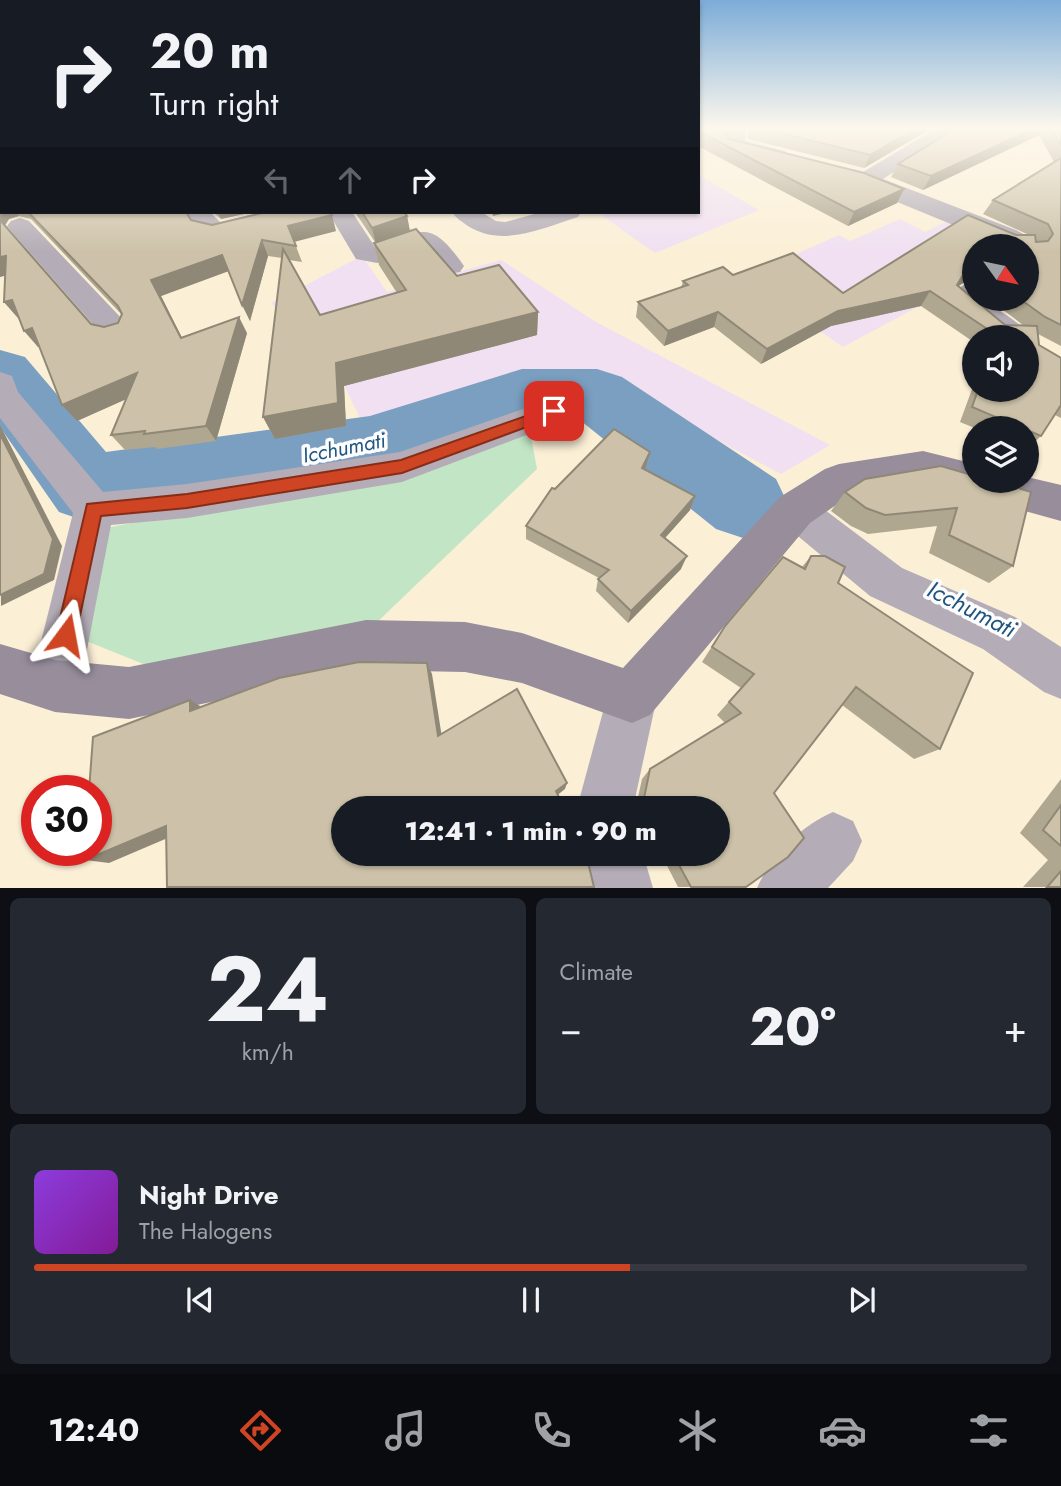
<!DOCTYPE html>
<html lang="en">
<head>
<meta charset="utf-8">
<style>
	:root { --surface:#171b24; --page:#242831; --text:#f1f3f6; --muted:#9ea1a6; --line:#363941; --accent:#cf4524 }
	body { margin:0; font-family:Jost,sans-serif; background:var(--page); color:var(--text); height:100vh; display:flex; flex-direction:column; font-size:26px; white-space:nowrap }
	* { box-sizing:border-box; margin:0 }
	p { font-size:23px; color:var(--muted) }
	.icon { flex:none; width:38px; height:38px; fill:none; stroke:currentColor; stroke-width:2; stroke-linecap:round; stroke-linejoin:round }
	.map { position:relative; height:888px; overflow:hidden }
	.panel { display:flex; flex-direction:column; gap:10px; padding:10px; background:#0d0f14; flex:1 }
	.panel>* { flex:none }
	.top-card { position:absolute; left:0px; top:0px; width:700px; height:214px; box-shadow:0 2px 5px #0004; background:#171b24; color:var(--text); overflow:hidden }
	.needle { width:46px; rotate:123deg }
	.buttons { position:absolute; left:962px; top:234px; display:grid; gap:14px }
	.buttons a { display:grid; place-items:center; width:77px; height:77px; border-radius:50%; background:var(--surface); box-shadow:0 2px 5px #0004; font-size:35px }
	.speed { position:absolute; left:21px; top:775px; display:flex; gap:14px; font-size:35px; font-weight:700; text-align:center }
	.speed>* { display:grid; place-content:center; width:91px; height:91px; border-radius:50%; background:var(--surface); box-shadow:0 2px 5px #0004; line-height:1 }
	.speed .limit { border:10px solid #d22; background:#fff; color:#111 }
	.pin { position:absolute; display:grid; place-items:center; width:60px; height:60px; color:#fff; margin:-30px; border-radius:14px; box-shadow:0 4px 10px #0006 }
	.me { position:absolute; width:77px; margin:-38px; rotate:13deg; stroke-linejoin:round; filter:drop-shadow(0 0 5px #0008) }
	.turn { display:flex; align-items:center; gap:24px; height:147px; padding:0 35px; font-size:32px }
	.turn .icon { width:91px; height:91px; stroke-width:2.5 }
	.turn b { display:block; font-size:49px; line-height:60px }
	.lanes { display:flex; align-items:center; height:66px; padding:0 35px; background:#0003; justify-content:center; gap:35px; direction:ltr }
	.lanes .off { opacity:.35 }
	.big { font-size:52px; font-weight:800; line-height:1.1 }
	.panel .widget { flex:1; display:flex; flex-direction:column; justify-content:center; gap:10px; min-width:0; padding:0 24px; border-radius:10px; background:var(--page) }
	.panel .dial { align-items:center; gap:0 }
	.dial b { font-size:91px; line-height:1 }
	.song { display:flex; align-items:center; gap:21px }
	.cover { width:84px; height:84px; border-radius:10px; background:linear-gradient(135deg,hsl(270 70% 55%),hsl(290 70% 35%)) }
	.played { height:7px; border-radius:4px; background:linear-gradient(90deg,var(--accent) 60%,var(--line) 60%) }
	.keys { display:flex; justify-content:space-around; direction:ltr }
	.heat { display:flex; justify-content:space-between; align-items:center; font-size:38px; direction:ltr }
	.panel .tiles { flex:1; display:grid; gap:10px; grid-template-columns:1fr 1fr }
	.widget:last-child { grid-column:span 2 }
	.trip { position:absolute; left:331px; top:796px; width:399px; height:70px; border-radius:35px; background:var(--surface); box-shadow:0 2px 5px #0004; font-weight:800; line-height:70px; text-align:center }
	.menu { display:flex; height:112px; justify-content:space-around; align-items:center; background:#090b0e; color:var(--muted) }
	.menu .icon { width:49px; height:49px }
	.menu .on { color:var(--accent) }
	.menu b { font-size:32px; color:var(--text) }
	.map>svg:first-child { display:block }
</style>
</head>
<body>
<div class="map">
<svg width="1061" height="888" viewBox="0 0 1061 888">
	<rect width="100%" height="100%" fill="#fbefd6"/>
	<g fill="#f0e0f2">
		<polygon points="698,175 759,210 655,253 597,212 698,212"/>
		<polygon points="900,219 925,232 949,220 975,247 975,276 843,347 743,278 839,235 850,241"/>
		<polygon points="362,256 387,292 501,260 596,322 830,445 781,474 613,384 582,376 538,371 417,414 363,424 339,375 271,303"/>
	</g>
	<polygon fill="#c2e5c5" points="530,431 537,469 373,626 173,676 84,640 95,530 401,472"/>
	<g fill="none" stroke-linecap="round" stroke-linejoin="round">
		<polygon fill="#7b9fc0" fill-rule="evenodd" points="0,350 25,357 106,452 370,416 522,369 597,369 622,377 776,479 788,504 776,529 746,539 716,529 581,421 526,421 370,476 88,522 59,512 0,427"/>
		<g fill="#b4adb7" fill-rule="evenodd">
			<polygon points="726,128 746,128 745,141 785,151 788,156 785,161 777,163 726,150 723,145"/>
			<polygon points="937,128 961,128 883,179 1016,230 1036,241 1040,247 1036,253 1027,255 1027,247 1007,247 846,181 843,176 846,171 854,169 863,172"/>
			<polygon points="185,212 210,212 220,222 264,212 306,212 303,217 220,238 201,234"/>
			<path d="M 328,212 L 352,212 L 375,247 C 424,229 431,219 464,266 L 460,272 C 439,277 433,263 421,248 L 377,263 L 356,259 Z"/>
			<path d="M 452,212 L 481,212 L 496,221 L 505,222 L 542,212 L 581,212 L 578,217 C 542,228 503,248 468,226 C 461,221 456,218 452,212 Z"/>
			<polygon points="20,218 29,221 127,324 131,331 127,338 116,341 105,338 11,231 7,226 11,221"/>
			<path d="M 975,281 L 975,299 C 986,299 1027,328 1034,338 L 1029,345 L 1027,338 L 995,338 L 954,304 L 949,298 C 956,288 964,284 975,281 Z"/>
			<polygon points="0,372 12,376 18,392 103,492 187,484 400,452 554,398 566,402 572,411 566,420 402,482 187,518 111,525 80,686 72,703 55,711 38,703 30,686 73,513 0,418"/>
			<polygon points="795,493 809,498 902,568 1015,617 1061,647 1061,699 1044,692 983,649 870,596 781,522 775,510 781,498"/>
			<polygon points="632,672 650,679 657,697 633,808 577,808 607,697 614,679"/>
			<path d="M 833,812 L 853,821 L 862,841 L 853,861 L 828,888 L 757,888 C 771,855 801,826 833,812 Z"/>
			<polygon points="585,854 643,854 653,888 593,888"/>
		</g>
		<polygon fill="#978d9b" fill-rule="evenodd" points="923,451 975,464 975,481 1027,481 1027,477 1061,485 1061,521 923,483 849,496 810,523 650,715 632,723 522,683 465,672 366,670 129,719 55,712 0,694 0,644 55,660 129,667 366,620 465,622 522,633 623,668 780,497 825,469 839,464"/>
	</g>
	<g fill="#b0a791" fill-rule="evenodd">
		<path d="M 0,128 L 2,212 L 186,212 L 191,220 L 212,225 L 336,231 L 294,241 L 302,262 L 289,260 L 320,315 L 397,293 L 379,265 L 374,243 L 375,242 L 355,212 L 404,212 L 407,216 L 410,231 L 457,276 L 538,312 L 537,335 L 344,386 L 346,426 L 275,439 L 263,417 L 282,258 L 268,256 L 250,321 L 228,271 L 161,296 L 182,338 L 247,333 L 216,441 L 157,449 L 155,447 L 125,450 L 111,435 L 126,399 L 77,421 L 39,346 L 38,347 L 18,318 L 4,302 L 5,275 L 0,277 ZM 19,216 L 31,219 L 122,315 L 118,323 L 104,327 L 91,324 L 5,226 L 9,219 Z"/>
		<polygon points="698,128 724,131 729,139 904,189 897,203 848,226 698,146"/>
		<polygon points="748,128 932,128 864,168 748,139"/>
		<path d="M 956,128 L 1061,128 L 1061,346 L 1038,334 L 1039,345 L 1061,358 L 1061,418 L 1055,415 L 1041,436 L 1027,449 L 1027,429 L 977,429 L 960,422 L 975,381 L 975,390 L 1027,390 L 1027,338 L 975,338 L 975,343 L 921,306 L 831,326 L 761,364 L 714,327 L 664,346 L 636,317 L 638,302 L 681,288 L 683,281 L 723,267 L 733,275 L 793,253 L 843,293 L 968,215 L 1016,235 L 1029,235 L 983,214 L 993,200 L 1054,162 L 1039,135 L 923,190 L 891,177 L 898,164 ZM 975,247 L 1027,247 L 1027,299 L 989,299 L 1024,326 L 1005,325 L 958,286 L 963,283 L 975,279 Z"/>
		<polygon points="213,212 253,212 221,219"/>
		<polygon points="650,452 645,469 690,510 665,538 681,569 628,623 596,591 598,579 599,578 526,539 526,526 555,489"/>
		<polygon points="941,466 1013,566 989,583 929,553 937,526 868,534 851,526 831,511 845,492"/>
		<polygon points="811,556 838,583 940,749 914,759 842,705 774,793 746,887 678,887 661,854 718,854 718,808 638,808 636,806 642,779 650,769 725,723 717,715 741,688 702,662 725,626 802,567"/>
		<polygon points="1061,779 1061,887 1023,887 1048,860 1020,833"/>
	</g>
	<g fill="#908876">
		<polygon points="916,128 932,128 864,168 870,155"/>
		<polygon points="1035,128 1043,128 1039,135 923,190 931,176"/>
		<polygon points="904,189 897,203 848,226 854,212"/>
		<polygon points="2,202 2,212 16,212 19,216 9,219 4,226 0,221 0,203"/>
		<polygon points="218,212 253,212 221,219"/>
		<polygon points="492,212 510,212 493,216"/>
		<polygon points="332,215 336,231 294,242 288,226"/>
		<polygon points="407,216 410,232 376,244 372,228"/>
		<polygon points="262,240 268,256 250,321 242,305"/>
		<polygon points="222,255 229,271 161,296 190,354 181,338 151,280"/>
		<polygon points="6,256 19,272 0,277 0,257"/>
		<polygon points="975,267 975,279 963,283 953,290 963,275"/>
		<polygon points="930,291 921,306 831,326 761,364 767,349 838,311"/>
		<polygon points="12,300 18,318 4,302"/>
		<polygon points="538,312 537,335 344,386 346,426 275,439 263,417 336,363"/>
		<polygon points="718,312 714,327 664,346 668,331"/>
		<polygon points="239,317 247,333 216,441 206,426"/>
		<polygon points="32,328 46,344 38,347 24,331"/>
		<polygon points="137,373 149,389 77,421 62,405"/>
		<polygon points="0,425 62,546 54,580 1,606"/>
		<polygon points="650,452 646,467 639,482 642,468"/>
		<polygon points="695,496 690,510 656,548 661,535"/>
		<polygon points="687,556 681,569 628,623 631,611"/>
		<polygon points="427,663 432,674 443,744 438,736"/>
		<polygon points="190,700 205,709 190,711"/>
		<polygon points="567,783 565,789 555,797 556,791"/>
		<polygon points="166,826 184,831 109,863 85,860"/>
	</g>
	<g fill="#cdc2a9" stroke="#908876" stroke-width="2">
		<polygon points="0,128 2,128 2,202 0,203"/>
		<polygon points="698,128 724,128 724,131 729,139 864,173 904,189 854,212 698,131"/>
		<polygon points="760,128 916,128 870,155"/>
		<polygon points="956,128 1035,128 931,176 898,164"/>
		<polygon points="1051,128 1061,128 1061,145"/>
		<polygon points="1061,158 1061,325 1045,317 1020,299 1027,299 1027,247 975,247 975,267 963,275 957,285 1005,325 1037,326 1039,345 1061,358 1061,405 1041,436 1027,430 1027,429 1024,429 972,407 978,390 1027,390 1027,338 1001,338 930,291 838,311 767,349 718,312 668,331 638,302 688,285 683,281 723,267 733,275 793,253 843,293 968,215 1016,235 1035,235 1036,242 1048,241 1053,234 1048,224 993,200"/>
		<polygon points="28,212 186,212 191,220 212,225 266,212 330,212 332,215 288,226 296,246 262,240 242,305 222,255 151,280 181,338 239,317 206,426 144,434 145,431 111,435 137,373 62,405 32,328 24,331 12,300 4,302 6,256 0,257 0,220 91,324 104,327 118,323 122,314 118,306"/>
		<polygon points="362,212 404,212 407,216 372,228"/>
		<polygon points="416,229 457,276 499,265 538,312 336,363 338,403 263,417 283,249 320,315 406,290 374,243"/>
		<polygon points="614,429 650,452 642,468 695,496 661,535 687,556 631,611 598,579 609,570 526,526 552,488 555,489"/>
		<polygon points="0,434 53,539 44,574 0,595"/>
		<polygon points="941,466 975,476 975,481 994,481 1031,492 1013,566 949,535 957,508 885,515 866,508 845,492 865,479"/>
		<polygon points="811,556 825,556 845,567 838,583 973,673 940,749 856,687 774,793 804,838 788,857 746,887 691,887 673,854 718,854 718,808 649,808 644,798 650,769 741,713 729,702 754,674 712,647 725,626 783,557 805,569"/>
		<polygon points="359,662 427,663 438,736 517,689 567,783 556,791 564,808 343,808 343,854 586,854 594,887 595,887 167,887 166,826 85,860 86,850 96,850 96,791 89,791 93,737 190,700 190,711 279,678"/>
		<polygon points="1061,805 1061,846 1043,830"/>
		<polygon points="1061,871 1061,887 1047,887"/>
	</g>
	<linearGradient id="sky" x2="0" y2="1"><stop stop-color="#7cacd8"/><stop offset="0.51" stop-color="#fdf8ed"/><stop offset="1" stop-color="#fdf8ed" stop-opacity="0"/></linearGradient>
	<rect width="1061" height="252" fill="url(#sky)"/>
	<polygon fill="#cf4524" stroke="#872d17" stroke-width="2" points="554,406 559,407 561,411 559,415 402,473 187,508 101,516 76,635 73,642 66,645 59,642 56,635 87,504 187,494 401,460"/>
	<g text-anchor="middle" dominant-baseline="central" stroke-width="7" stroke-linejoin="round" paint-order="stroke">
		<g font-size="21" font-style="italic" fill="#1e5581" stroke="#fdfdfd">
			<text transform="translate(344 448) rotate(-11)">Icchumati</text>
		</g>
		<g font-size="24" font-style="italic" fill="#1e5581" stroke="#fdfdfd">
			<text transform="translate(972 609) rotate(27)">Icchumati</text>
		</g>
	</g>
</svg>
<div class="buttons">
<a><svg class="needle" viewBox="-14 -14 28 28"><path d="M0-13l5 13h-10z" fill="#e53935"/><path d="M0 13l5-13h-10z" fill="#9ea1a6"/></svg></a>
<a><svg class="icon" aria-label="sound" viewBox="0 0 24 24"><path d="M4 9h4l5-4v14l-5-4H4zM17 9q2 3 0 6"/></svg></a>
<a><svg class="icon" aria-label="layers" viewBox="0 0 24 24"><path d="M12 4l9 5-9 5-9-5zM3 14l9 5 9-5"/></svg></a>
</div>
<div class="speed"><div class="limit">30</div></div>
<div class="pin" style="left:554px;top:411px;background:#d93025"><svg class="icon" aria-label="arrive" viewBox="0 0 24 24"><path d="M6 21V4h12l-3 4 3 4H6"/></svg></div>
<svg class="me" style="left:66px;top:635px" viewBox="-20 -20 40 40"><path d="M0-17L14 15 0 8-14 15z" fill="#cf4524" stroke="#fff" stroke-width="4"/></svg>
<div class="trip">12:41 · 1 min · 90 m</div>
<div class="top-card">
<div class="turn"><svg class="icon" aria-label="right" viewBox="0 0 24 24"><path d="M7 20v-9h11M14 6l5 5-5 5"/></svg><div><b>20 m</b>Turn right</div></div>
<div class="lanes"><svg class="icon off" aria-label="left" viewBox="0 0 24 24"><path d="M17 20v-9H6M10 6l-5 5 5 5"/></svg><svg class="icon off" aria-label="ahead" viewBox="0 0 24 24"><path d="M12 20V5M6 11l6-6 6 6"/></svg><svg class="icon" aria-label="right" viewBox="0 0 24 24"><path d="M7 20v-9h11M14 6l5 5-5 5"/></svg></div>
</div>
</div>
<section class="panel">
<div class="tiles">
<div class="widget dial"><b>24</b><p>km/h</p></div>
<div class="widget"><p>Climate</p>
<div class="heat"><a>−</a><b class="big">20°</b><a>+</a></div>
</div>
<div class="widget">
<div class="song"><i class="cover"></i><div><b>Night Drive</b><p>The Halogens</p></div></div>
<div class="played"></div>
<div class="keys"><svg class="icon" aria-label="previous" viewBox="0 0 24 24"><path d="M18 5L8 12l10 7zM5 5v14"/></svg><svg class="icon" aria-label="pause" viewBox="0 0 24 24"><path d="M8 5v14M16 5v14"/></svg><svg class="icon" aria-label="next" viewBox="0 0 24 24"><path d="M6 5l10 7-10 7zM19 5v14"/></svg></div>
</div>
</div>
</section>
<nav class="menu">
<b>12:40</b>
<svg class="icon on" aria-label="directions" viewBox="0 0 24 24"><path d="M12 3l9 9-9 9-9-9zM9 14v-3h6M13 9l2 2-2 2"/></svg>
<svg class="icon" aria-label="music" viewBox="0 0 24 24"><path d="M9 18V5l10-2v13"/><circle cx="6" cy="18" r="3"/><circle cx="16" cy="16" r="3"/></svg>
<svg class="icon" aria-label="phone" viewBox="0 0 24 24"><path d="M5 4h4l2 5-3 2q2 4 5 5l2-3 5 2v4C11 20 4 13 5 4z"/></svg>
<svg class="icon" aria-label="climate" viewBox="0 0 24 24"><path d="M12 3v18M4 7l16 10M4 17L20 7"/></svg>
<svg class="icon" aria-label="car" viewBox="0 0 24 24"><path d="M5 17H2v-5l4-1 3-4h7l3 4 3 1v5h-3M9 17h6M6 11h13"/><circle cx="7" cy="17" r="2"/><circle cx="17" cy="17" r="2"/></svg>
<svg class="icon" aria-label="filters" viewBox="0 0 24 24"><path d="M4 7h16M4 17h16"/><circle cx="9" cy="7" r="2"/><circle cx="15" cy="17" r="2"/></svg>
</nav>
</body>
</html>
